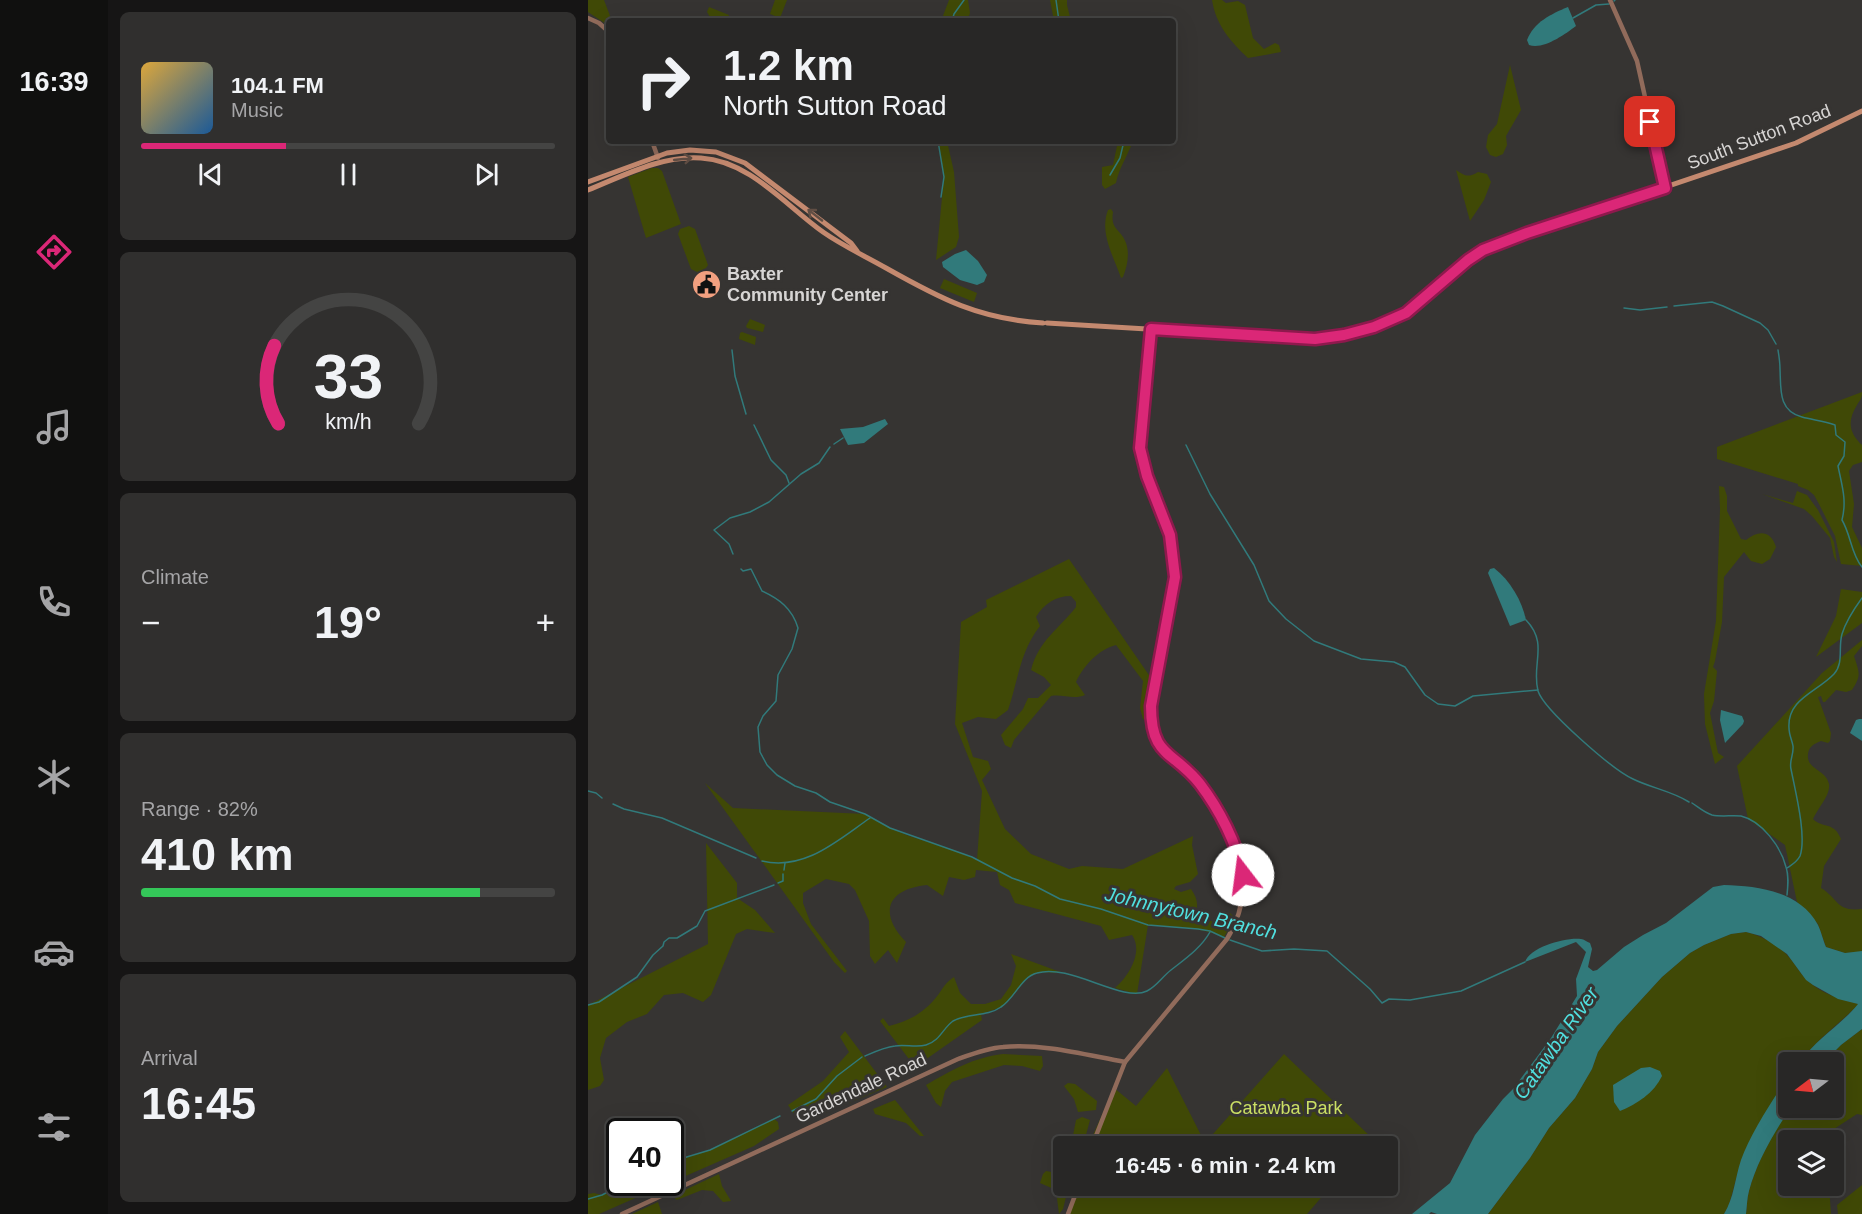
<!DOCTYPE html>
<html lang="en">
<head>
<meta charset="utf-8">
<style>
	:root { --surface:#282726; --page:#302f2e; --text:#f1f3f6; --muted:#a5a5a7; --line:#444443; --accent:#db2777 }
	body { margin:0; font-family:Helvetica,sans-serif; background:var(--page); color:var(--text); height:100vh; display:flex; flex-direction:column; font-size:22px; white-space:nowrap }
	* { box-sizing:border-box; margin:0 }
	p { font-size:20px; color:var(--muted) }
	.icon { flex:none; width:33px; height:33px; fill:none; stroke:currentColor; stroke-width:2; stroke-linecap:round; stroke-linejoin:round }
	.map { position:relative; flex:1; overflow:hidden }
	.details { display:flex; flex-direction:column; gap:12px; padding:12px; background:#161515; width:480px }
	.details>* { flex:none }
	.guide { position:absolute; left:18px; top:18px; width:570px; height:126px; border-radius:6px; box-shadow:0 6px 24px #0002,0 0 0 2px var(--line); background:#282726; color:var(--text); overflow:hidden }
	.needle { width:39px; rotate:254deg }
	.tools { position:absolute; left:1190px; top:1052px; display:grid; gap:12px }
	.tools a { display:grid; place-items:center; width:66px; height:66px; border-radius:6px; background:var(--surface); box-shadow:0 6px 24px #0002,0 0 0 2px var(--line); font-size:30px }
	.speed { position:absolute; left:18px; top:1118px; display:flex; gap:12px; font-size:30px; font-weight:700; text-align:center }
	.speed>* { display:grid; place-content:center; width:78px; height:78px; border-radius:50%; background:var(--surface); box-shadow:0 6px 24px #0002,0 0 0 2px var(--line); line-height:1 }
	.speed .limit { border:3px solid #111; border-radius:9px; background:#fff; color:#111 }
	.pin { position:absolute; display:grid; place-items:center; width:51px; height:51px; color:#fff; margin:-26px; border-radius:12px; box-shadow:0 3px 9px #0006 }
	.me { position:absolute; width:66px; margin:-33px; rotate:345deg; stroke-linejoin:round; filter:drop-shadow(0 0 4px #0008) }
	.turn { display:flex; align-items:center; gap:21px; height:126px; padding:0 18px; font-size:27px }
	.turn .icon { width:78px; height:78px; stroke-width:2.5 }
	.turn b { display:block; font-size:42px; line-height:51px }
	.big { font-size:45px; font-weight:700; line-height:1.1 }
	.details .card { flex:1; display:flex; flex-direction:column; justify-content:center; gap:9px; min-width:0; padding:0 21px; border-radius:9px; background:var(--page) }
	.details .dial { align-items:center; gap:0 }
	.dial svg { height:156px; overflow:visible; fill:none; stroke:var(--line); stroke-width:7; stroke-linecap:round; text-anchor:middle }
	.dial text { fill:var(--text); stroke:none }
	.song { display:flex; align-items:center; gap:18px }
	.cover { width:72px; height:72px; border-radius:9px; background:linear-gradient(135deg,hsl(40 70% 55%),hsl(210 70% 35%)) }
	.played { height:6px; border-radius:3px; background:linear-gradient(90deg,var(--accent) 35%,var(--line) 35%) }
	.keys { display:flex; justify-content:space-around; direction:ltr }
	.heat { display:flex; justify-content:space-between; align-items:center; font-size:33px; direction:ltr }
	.charge { height:9px; border-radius:4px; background:linear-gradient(90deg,#34c759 82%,var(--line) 0) }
	.trip { position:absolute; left:465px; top:1136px; width:345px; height:60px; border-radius:6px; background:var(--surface); box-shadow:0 6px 24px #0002,0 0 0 2px var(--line); font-weight:700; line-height:60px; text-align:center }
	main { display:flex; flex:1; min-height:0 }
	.dock { display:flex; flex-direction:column; width:108px; justify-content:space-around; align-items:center; background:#10100f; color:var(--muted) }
	.dock .icon { width:42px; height:42px }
	.dock .active { color:var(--accent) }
	.dock b { font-size:27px; color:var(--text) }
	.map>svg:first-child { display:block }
</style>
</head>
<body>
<main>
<nav class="dock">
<b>16:39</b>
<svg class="icon active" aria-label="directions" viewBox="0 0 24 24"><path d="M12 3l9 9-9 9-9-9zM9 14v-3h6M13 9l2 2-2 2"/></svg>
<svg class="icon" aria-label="music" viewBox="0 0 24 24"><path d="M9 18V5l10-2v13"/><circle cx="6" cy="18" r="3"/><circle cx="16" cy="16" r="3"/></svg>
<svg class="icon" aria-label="phone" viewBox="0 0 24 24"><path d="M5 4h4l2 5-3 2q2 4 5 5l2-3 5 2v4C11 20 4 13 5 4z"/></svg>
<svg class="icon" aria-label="climate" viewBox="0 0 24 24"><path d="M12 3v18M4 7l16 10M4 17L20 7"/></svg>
<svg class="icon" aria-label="car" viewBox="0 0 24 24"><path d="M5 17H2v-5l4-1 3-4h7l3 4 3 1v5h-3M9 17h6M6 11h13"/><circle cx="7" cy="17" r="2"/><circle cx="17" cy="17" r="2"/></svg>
<svg class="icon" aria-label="filters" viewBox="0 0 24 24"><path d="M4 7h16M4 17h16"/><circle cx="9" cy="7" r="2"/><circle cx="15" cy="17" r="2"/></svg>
</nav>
<section class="details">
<div class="card">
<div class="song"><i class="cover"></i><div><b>104.1 FM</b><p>Music</p></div></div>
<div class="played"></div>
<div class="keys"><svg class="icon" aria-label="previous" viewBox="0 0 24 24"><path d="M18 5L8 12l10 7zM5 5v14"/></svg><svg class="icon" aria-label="pause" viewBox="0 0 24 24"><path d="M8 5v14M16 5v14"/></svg><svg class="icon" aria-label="next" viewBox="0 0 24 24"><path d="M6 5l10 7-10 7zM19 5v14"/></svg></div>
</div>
<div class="card dial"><svg viewBox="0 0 100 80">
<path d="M14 69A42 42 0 1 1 86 69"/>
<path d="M14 69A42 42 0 0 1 12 29" stroke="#db2777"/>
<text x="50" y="56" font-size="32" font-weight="700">33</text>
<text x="50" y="72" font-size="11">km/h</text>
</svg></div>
<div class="card"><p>Climate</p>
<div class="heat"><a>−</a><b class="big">19°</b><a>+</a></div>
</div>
<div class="card"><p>Range · 82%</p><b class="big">410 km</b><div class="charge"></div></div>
<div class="card"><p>Arrival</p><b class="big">16:45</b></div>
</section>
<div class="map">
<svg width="1274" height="1214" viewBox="0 0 1274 1214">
	<rect width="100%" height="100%" fill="#363432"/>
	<g fill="#404906">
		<polygon points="0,0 16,0 24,21 21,21 21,26 0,12"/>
		<polygon points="187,0 199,0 192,18 182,14"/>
		<polygon points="361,0 380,0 382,13 379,21 353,21"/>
		<polygon points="462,0 479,0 479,5 483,21 466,21"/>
		<path d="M 624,0 L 634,0 L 638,3 L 650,1 L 657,5 L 665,38 L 676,49 L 687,43 L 691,45 L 693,52 L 660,58 C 642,41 628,25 624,0 Z"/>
		<polygon points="121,7 141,15 139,20 133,21 122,17 119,12"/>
		<polygon points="922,65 933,110 918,136 919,145 915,154 908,157 902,155 898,147 900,135 909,124"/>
		<polygon points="350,141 359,141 366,172 371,237 368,247 348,260 356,177"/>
		<path d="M 530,141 L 545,141 C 540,155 531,168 528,183 L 517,189 L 514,185 L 514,167 L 525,165 Z"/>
		<polygon points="64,168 70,168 74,171 93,224 58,238 40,177"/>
		<path d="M 868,170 C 877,176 880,178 890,172 L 899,174 L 903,182 L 896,200 L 882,221 Z"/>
		<path d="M 523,209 L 525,212 C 522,230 533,229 538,243 C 542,254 539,267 535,277 L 533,278 C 526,257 511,233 520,210 Z"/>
		<polygon points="101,226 107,229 120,265 118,268 109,272 103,269 90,234 92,229"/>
		<polygon points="356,279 389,293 386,302 352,288"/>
		<polygon points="162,319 177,325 175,332 159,328 158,326"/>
		<polygon points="154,332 168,337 167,345 151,339 152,333"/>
		<path d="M 1274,392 C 1274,399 1272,400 1269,405 C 1259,421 1261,433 1274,445 L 1274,462 L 1265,465 L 1261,471 L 1266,504 L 1264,527 L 1274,548 L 1274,566 L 1253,564 L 1247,536 L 1231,504 L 1226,495 L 1220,490 L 1210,486 L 1210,484 L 1129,459 L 1129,447 Z"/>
		<path d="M 1131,486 L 1136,487 L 1139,496 L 1139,511 L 1153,539 L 1158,540 C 1170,530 1183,530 1188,547 L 1182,559 L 1174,564 L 1163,561 L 1156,552 L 1136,577 L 1134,622 L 1127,661 L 1125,667 L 1129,671 L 1126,701 L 1122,713 L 1130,753 L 1136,757 L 1127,764 L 1117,724 L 1116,694 L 1128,621 L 1132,509 Z"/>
		<polygon points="1209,491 1219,495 1230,510 1246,542 1249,562 1246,557 1242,538 1224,516 1216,509 1174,494 1205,503"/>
		<path d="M 481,559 L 565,681 C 563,692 563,712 559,721 L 555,719 L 552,708 L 555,681 L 528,645 C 510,650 496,665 488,682 L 497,695 C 486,700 475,694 463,696 L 426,740 L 423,748 L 417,745 L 413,735 L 435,709 L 440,698 L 450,698 L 463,685 L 456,677 L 443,670 C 451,640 470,630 488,607 L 488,602 L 483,596 C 467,596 456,604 448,617 L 452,626 C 432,651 430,681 420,710 L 408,719 L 390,717 L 374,723 L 385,757 L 400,761 L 403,769 L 394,780 L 417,829 L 443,854 L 481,869 L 494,866 L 535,869 L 605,836 L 604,845 L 610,874 L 602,882 L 588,886 L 586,889 L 593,892 L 603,889 C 610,899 611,907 606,917 L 627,922 L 642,913 L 647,918 L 636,937 C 612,927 586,927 560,925 L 549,994 L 527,988 C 540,977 556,952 544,935 L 521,940 L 513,926 L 427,903 L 421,890 L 412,885 L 409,872 L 388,870 L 387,877 L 376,880 L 361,877 L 355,896 L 339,885 C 299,889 290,913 318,942 L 309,963 L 300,950 L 287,964 L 282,956 L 281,921 L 267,890 L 261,884 L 238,879 L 215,893 L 215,903 L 223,924 L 259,971 L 257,973 L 246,962 L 117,783 L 145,808 L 277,814 L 302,828 L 321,836 L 369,851 L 389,860 L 394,791 L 367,724 L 373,622 L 399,607 L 398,600 Z"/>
		<polygon points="1253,589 1274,592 1274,623 1228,657 1248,616"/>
		<path d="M 1274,640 L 1274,646 L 1266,656 C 1271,672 1274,675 1264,690 L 1258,692 L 1248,690 L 1237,702 L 1235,702 L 1233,696 L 1230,697 L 1243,733 L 1242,741 L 1240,743 L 1233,741 C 1226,744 1221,746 1220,754 C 1218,770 1238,769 1241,784 C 1243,795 1229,809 1225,819 C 1235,829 1246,821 1253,839 L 1236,866 L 1233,888 C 1251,899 1248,912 1274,909 L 1274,952 L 1257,953 L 1238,947 L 1230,924 L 1209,902 L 1197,845 L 1160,819 L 1149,766 L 1234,673 Z"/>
		<polygon points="118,843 149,883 149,898 167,910 187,933 159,929 148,934 123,995 115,1002 95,993 76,995 59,1014 39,1022 18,1038 12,1058 16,1080 12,1086 0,1090 0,1005 120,944"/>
		<path d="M 1158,932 C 1173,936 1188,943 1199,955 C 1207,963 1212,974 1220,981 C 1234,994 1252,999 1271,1004 C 1251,1024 1228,1040 1212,1062 L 1200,1062 L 1200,1078 L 1158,1149 L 1151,1168 L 1141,1205 L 1136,1214 L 900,1214 L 942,1158 L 961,1128 L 987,1098 L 1004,1069 L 1010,1052 L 1029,1026 L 1074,977 L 1102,953 L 1116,945 L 1143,934 Z"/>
		<path d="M 423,954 L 475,973 L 450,972 L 440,977 L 428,992 L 414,1007 L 393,1014 L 394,1020 L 327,1067 L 292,1021 L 295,1018 L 301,1026 C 322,1021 337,1012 350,995 C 355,988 358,982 366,977 L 372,993 L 383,1004 L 397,1004 L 413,999 L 423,985 L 428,966 Z"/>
		<path d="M 1274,1029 L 1274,1115 L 1269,1114 L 1229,1140 L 1200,1140 L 1200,1185 L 1241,1185 L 1243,1214 L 1158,1214 C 1159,1206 1159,1198 1161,1191 C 1169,1161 1186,1132 1203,1107 L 1245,1107 L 1245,1062 L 1236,1062 L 1253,1045 Z"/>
		<polygon points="257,1031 299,1087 232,1115 209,1118 200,1105 235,1081 261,1052 252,1037"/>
		<path d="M 415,1054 L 454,1056 L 455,1066 L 452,1071 L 434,1066 L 416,1065 L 364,1082 L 357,1091 L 353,1107 L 348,1103 L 338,1085 C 364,1070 384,1058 415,1054 Z"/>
		<polygon points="696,1054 784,1138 778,1146 500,1146 526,1088 548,1106 579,1068 617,1143"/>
		<polygon points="480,1083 487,1084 509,1101 508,1110 490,1112 486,1099 476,1086"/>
		<polygon points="307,1100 336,1136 332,1136 318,1123 287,1114 285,1109"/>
		<polygon points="494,1117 502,1120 495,1146 483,1146 488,1120"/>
		<polygon points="186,1119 190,1122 191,1129 166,1146 11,1214 0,1214 0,1194 6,1193 14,1195 39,1182 82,1182 83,1162 122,1150"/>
		<polygon points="458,1171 469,1173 475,1171 476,1185 481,1185 475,1209 471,1214 468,1190 452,1183 455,1174"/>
		<polygon points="131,1174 134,1186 143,1201 135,1202 125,1191 114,1190 89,1200 84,1196"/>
		<polygon points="488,1185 744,1185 719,1214 480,1214"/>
		<polygon points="1274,1185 1274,1214 1250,1214 1249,1205"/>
		<polygon points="70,1202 74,1214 44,1214"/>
	</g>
	<g fill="#317a7b">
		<path d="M 980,7 L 988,26 C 976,35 955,50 941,45 L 939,40 C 946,22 963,14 980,7 Z"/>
		<polygon points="378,250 390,261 399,275 396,282 389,285 372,280 355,267 354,262 367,254"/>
		<polygon points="297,419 300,424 276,443 260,445 252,429 275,427"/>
		<path d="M 906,568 C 922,580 934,601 938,620 L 922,626 L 900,573 L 902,569 Z"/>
		<polygon points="1133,710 1154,716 1156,721 1155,724 1137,743 1132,720"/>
		<polygon points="1271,719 1274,719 1274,741 1262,733 1268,720"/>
		<path d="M 1136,885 C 1170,886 1212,891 1230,925 C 1233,931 1235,940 1238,947 L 1257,953 L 1274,951 L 1274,1029 L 1253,1045 L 1236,1062 L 1212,1062 C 1228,1039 1253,1025 1270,1004 L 1250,999 L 1225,985 L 1218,980 L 1199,954 L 1173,936 L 1158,932 L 1143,934 L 1116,945 L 1102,953 L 1074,977 L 1029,1026 L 1010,1052 L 1004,1069 L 987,1098 L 961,1128 L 942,1158 L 900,1214 L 849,1214 L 843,1212 L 841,1214 L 824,1214 L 862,1183 L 887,1135 L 915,1099 L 925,1089 L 963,1038 L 989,996 L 988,979 L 998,952 L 988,942 L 937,962 C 942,947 978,937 993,939 C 996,939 999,942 1002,943 L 1004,949 L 1000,967 L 1005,971 L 1009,970 L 1036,947 L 1055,935 L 1078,923 L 1125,887 Z"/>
		<path d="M 1062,1067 L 1072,1071 L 1074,1076 C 1066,1093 1049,1104 1032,1111 L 1026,1102 L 1025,1085 L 1053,1068 Z"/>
		<path d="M 1200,1078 L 1200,1107 L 1203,1107 C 1186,1133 1169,1161 1161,1191 C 1159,1198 1159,1206 1158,1214 L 1136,1214 C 1146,1198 1147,1178 1153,1160 C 1162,1135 1184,1100 1200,1078 Z"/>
	</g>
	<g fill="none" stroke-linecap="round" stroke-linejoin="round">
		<g stroke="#317a7b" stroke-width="1.5">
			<polyline points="468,0 471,21"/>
			<polyline points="1026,1 1027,0"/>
			<polyline points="985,18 1008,5 1021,4"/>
			<polyline points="364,21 366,14 376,0"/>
			<polyline points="350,141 356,177 353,197"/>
			<polyline points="522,175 532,158 536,141"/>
			<polyline points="1086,306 1124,302 1135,306 1172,323 1180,330 1188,344"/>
			<polyline points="1036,308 1052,310 1079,307"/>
			<polyline points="144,350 147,376 158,414"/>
			<path d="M 1190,350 C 1191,356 1192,363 1192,369 C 1193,389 1190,411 1214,417 C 1225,420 1236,421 1247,425 L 1248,435 L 1257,442 L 1256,456 L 1250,466 C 1254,486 1259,500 1254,520 C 1263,535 1263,554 1274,567"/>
			<polyline points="166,425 183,460 198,475 201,483"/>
			<polyline points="246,444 255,438"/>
			<polyline points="598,445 622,494 666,565 681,601 698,619 726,641 773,659 806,662 817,667 837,695 850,704 867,706 885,696 950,690"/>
			<polyline points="145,554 141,544 126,530 142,518 162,512 181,502 213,474 231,463 242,447"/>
			<path d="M 153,569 L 155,571 L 163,569 L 174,591 C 191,599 204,608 210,628 L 204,649 L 190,675 L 188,701 L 175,716 L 170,727 L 172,752 L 179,765 L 189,775 L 207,786 L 228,793 L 242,802 L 277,814 L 302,828 L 384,857 L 424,878 L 447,886 L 472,899 L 513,909 L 560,925 L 610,929 L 622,931 L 637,938"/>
			<path d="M 938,620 C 961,644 943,664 950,691 C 956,710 1025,770 1045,779 C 1063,788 1084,791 1101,802"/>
			<polyline points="0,791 8,793 14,798"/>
			<path d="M 1104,803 C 1110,807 1117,813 1124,815 C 1133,817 1144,815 1153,816 C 1174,821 1193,847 1198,867 C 1201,876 1200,885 1199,895"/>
			<polyline points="25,804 36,809 74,818 168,858"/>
			<path d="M 174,861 C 217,871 250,840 282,818"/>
			<path d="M 1199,868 C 1205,864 1209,862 1212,856 C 1219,836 1207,790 1203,769 C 1201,761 1206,754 1205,746 C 1204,740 1201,735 1201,728 C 1199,699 1229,692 1246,674 C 1256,663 1250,648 1254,634 C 1258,621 1266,609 1274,598"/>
			<polyline points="196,870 197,863"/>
			<polyline points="190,883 195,881 195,874"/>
			<polyline points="642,940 674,951 706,949 739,951 782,989 794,1003 801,999 822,1000 873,991 937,962"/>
			<polyline points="0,1005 11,1002 49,977 65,955 75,946 76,942 81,938 89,938 109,926 117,911 186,885"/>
			<path d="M 277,1056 C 286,1052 297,1047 307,1046 C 317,1044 328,1048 338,1045 C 352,1041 355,1028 365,1021 C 379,1013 399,1017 413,1007 C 427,998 433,977 449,973 C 482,963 534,1003 559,991 C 569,986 574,977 583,970 C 597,959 613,948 622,932"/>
			<polyline points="204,1111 228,1099 249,1076 274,1057"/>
			<polyline points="82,1162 122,1150 192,1116"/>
			<polyline points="0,1199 14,1195 39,1182"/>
		</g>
		<g stroke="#916b5b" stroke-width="4.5">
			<polyline points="1022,0 1049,61 1077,187"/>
			<polyline points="0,18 11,23 21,32"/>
			<polyline points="64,141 70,158"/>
			<path d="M 504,1146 L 537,1062 L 639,939 C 665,897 655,861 634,821 C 627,808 621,796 612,785 C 586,750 563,759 563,706 L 587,577 L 582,535 L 559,476 L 552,448 L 563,329"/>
			<path d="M 34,1214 L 370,1059 C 384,1054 400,1048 415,1047 C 455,1043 498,1055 537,1062"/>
			<polyline points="480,1214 491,1185"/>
		</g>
		<g stroke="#c4896f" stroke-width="5">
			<polyline points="0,182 79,153 102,150 128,152 157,163 263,243 269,251"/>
			<path d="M 0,190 C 35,176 74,155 113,158 C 162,161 197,205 235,232 C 255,246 277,256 298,268 C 353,299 391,319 455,323"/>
			<path d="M 459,323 L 727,339 C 758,335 789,330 816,314 C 840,299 858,277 880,260 C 892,252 904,246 917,241 L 1208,143 L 1274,111"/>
		</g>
	</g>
	<defs><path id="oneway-shaft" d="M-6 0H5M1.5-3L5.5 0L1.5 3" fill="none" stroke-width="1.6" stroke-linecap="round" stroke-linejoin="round" transform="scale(1.5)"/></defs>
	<g stroke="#614e44">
		<use href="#oneway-shaft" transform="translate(95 159) rotate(-6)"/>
		<use href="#oneway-shaft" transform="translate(227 215) rotate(-142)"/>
	</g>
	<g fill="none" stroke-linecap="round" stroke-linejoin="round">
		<defs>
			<path id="route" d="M 655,875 C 649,843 631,809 612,784 C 585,750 563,758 563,706 L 587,577 L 582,535 L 559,476 L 552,448 L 563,329 L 727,339 L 756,335 L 786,327 L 818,313 L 880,260 L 895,250 L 939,233 L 1077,188 L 1062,122"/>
		</defs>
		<use href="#route" stroke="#8e194d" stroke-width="15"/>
		<use href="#route" stroke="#db2777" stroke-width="10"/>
	</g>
	<defs>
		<symbol id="civic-disc" viewBox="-11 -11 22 22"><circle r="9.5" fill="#f2a080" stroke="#363432"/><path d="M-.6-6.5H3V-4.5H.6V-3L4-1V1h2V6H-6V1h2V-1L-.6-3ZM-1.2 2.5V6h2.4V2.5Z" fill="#111"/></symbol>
	</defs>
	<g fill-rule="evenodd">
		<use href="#civic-disc" x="102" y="268" width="33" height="33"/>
	</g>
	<g text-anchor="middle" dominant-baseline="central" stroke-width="6" stroke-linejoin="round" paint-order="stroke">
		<g font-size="18" fill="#d7d5d4" stroke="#363432">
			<text transform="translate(1171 137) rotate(-21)">South Sutton Road</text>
			<text transform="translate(273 1088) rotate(-25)">Gardendale Road</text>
		</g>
		<g font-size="18" font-weight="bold" fill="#d7d5d4" stroke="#363432" text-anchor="start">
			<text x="139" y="274">Baxter<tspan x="139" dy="21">Community Center</tspan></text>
		</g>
		<g font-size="18" fill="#cbdf64" stroke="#363432">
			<text x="698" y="1108">Catawba Park</text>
		</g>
		<g font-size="20" font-style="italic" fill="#50dfdf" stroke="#363432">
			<text transform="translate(603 913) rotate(13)">Johnnytown Branch</text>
			<text transform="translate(968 1043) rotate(-55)">Catawba River</text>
		</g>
	</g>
</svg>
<div class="tools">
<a><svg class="needle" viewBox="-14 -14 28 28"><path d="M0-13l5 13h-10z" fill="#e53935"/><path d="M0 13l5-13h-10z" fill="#a5a5a7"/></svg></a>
<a><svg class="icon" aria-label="layers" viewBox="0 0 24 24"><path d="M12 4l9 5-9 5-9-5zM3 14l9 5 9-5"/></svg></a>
</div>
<div class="speed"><div class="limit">40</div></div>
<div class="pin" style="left:1062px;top:122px;background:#d93025"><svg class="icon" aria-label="arrive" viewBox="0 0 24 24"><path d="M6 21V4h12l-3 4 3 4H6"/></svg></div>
<svg class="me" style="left:655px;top:875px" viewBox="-20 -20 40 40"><circle r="19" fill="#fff"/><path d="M0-13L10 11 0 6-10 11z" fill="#db2777"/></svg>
<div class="trip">16:45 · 6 min · 2.4 km</div>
<div class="guide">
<div class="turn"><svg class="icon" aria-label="right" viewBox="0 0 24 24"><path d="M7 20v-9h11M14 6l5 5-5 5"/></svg><div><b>1.2 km</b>North Sutton Road</div></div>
</div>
</div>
</main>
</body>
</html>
